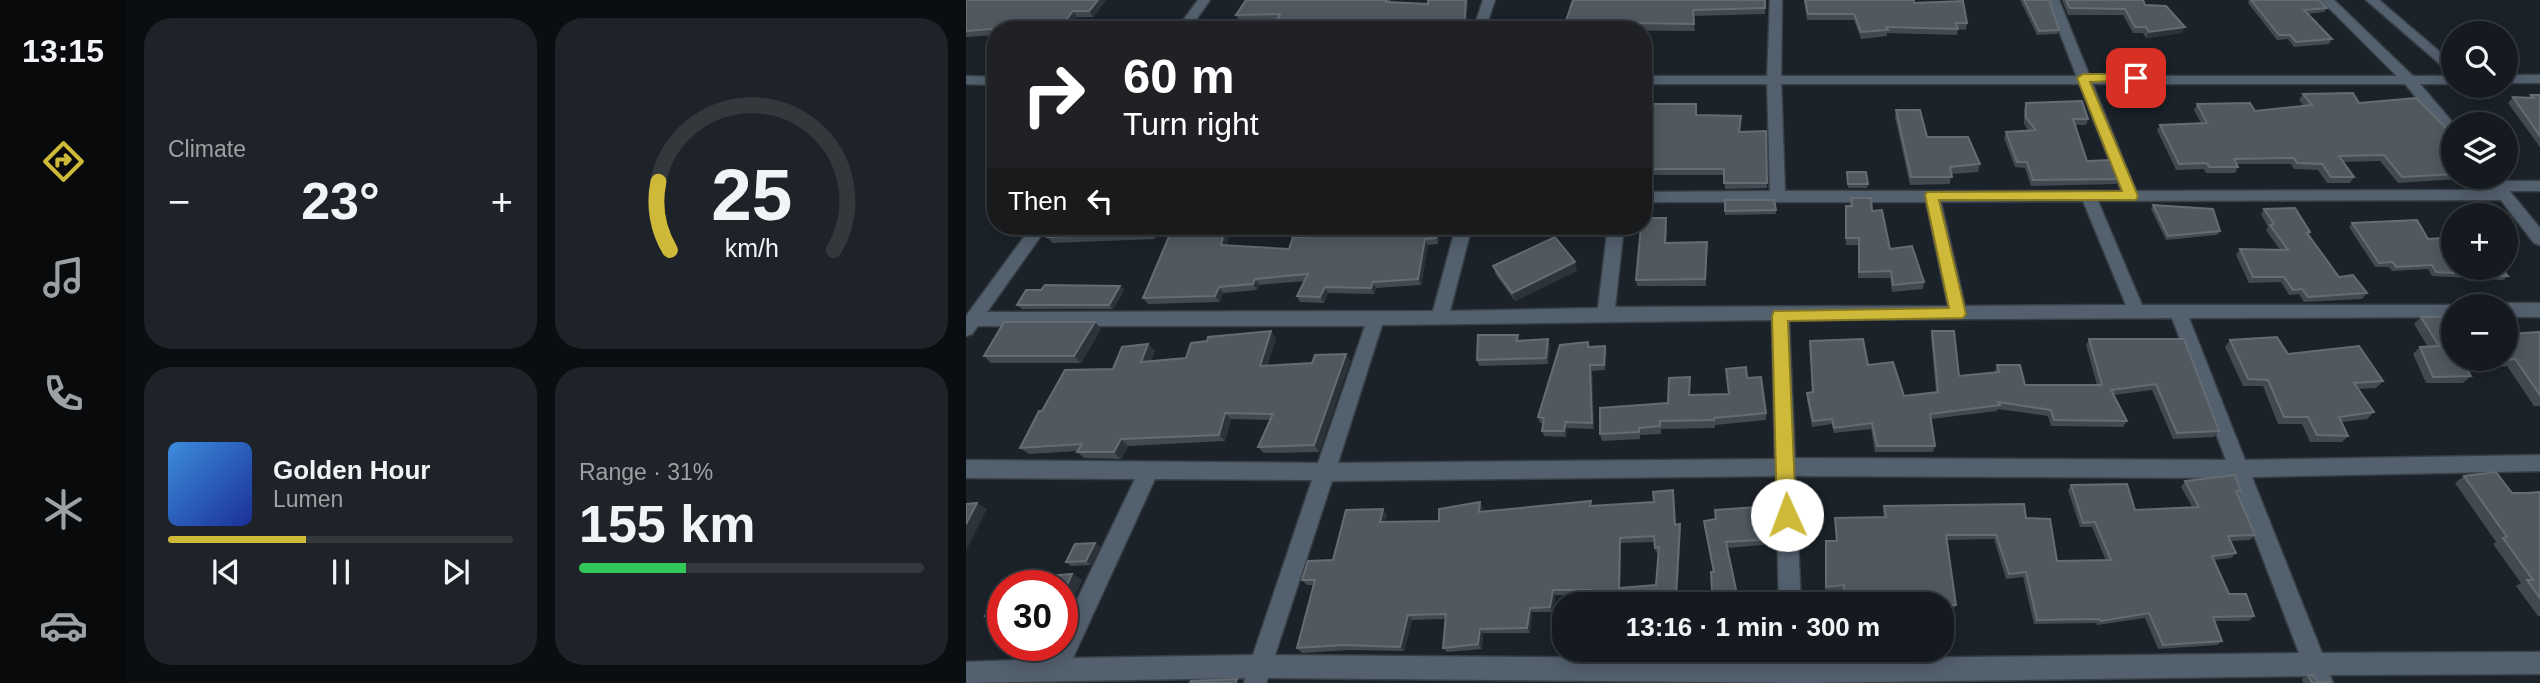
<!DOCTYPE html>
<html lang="en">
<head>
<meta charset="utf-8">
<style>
	:root { --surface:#141a1f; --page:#1d2328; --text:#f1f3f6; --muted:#9da1a4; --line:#33383d; --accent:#ceb938 }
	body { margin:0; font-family:Arial,sans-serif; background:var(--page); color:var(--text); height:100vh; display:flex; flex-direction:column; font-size:26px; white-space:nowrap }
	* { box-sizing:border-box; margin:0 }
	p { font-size:23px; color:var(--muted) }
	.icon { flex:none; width:38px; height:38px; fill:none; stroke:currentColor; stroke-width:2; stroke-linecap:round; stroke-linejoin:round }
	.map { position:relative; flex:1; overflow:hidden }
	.drawer { display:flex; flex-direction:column; gap:18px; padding:18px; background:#0b0e11; width:840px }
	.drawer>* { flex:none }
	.guide { position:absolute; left:21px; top:21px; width:665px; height:214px; border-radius:28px; box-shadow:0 4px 18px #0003,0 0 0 2px var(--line); background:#202124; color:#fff; overflow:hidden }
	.controls { position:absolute; left:1475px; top:21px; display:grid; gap:14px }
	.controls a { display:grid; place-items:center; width:77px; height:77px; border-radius:50%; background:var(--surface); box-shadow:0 4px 18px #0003,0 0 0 2px var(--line); font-size:35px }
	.speed { position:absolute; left:21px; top:570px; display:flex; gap:14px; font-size:35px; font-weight:700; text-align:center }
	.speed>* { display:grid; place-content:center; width:91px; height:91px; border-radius:50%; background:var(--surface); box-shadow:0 4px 18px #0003,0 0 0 2px var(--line); line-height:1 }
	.speed .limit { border:10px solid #d22; background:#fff; color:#111 }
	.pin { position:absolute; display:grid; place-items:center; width:60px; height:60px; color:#fff; margin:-30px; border-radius:14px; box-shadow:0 4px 10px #0006 }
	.me { position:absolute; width:77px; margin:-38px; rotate:358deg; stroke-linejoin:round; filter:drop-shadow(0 0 5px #0008) }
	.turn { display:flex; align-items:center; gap:24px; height:147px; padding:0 21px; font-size:32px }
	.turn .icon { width:91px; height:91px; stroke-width:2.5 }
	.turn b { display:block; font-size:49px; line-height:60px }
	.then { display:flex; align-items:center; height:66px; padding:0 21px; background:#0003; gap:14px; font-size:26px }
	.big { font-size:52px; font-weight:800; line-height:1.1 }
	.drawer .card { flex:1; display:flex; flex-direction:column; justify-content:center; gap:10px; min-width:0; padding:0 24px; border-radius:28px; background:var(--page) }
	.drawer .dial { align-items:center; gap:0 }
	.dial svg { height:182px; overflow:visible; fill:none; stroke:var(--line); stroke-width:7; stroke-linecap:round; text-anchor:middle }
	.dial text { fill:var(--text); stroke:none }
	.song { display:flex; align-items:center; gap:21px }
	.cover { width:84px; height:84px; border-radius:10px; background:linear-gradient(135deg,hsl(210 70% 55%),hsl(230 70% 35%)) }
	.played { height:7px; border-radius:4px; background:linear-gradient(90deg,var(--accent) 40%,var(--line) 40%) }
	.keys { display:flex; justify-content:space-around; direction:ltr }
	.heat { display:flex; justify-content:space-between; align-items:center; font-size:38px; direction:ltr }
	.charge { height:10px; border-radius:5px; background:linear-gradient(90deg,#34c759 31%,var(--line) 0) }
	.drawer .tiles { flex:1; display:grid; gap:18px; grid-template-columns:repeat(2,1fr) }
	.trip { position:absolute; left:586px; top:592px; width:402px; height:70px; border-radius:28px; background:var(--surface); box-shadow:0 4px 18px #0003,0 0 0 2px var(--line); font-weight:800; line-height:70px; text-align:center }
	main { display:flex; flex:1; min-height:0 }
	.menu { display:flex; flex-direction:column; width:126px; justify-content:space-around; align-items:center; background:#080a0c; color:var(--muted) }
	.menu .icon { width:49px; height:49px }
	.menu .on { color:var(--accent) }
	.menu b { font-size:32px; color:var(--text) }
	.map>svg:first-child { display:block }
</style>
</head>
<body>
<main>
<nav class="menu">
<b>13:15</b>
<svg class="icon on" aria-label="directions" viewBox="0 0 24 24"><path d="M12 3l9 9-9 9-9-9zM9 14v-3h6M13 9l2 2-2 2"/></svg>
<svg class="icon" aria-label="music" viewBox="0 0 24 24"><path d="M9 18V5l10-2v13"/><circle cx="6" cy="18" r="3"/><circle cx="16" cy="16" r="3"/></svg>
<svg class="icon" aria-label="phone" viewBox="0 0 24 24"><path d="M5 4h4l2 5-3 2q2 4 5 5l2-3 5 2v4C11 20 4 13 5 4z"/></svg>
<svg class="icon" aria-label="climate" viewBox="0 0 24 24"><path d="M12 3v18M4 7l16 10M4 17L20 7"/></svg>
<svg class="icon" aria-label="car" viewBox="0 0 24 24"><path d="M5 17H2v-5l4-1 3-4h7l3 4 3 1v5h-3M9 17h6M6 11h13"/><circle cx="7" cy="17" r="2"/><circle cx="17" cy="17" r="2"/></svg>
</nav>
<section class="drawer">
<div class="tiles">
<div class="card"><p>Climate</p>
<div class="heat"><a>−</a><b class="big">23°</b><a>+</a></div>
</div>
<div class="card dial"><svg viewBox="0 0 100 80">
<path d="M14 69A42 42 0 1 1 86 69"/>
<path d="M14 69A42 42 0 0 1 9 39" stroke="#ceb938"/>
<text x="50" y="56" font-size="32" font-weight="700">25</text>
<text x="50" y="72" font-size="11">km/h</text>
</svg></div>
<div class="card">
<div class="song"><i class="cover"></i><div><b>Golden Hour</b><p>Lumen</p></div></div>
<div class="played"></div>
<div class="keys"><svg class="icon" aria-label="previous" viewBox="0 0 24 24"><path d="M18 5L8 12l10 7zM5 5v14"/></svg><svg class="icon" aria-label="pause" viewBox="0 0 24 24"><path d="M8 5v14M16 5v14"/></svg><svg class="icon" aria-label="next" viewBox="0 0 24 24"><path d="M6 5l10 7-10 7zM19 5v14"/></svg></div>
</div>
<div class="card"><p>Range · 31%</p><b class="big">155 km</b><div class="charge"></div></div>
</div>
</section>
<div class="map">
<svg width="1574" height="683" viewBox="0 0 1574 683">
	<rect width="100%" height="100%" fill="#1b2229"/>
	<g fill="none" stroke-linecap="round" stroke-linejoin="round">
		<defs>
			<g id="minor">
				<polygon points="232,0 244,0 223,30 210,30"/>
				<polygon points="517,0 529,0 519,30 507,30"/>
				<path d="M 804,0 L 816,0 L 815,80 L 819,191 L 1155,191 L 1081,0 L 1093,0 L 1170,191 L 1528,190 L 1524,186 L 1532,181 L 1574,181 L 1574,191 L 1543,191 L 1546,195 L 1538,200 L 1132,201 L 1176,305 L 1494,305 L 1488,306 L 1488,317 L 1223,318 L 1279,460 L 1574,455 L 1574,471 L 1286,477 L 1356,653 L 1574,652 L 1574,674 L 1364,675 L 1367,683 L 1345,683 L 1342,676 L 839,683 L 308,678 L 302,678 L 300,683 L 278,683 L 279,678 L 0,683 L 0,662 L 83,659 L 89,646 L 96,646 L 96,631 L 169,479 L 0,478 L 0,460 L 352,463 L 399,326 L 12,326 L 6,334 L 0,336 L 0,316 L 66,226 L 82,226 L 21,312 L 467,311 L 490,226 L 506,226 L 484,311 L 632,308 L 642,226 L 658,226 L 649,307 L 982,306 L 960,202 L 677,202 L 677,192 L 804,191 L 801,80 ZM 1117,201 L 1160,305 L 999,306 L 975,202 ZM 1206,318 L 1260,460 L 829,458 L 823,320 ZM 806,320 L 809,459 L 372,463 L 416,325 ZM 810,476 L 813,604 L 835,604 L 829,476 L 1266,478 L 1333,653 L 838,659 L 837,649 L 815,649 L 815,659 L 309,655 L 366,481 ZM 189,479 L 346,480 L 287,655 L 107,658 Z"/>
				<polygon points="1355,0 1368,0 1449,78 1449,84 1439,84"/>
				<polygon points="1540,303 1574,303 1574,317 1540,317 1540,306 1534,306"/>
			</g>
			<g id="tertiary">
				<polygon points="1400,0 1413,0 1488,64 1488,76"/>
				<rect x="1540" y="75" width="34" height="8"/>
				<polygon points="0,76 30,77 30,85 0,84"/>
				<polygon points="677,76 1488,76 1488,84 1454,84 1488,124 1488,137 1483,136 1439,84 677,84"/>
				<polygon points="1517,177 1532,177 1574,228 1574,245 1568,243"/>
			</g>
		</defs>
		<use href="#minor" stroke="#383f45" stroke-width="3"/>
		<use href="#tertiary" stroke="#383f45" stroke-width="3"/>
		<use href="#minor" fill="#53606e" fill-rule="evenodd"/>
		<use href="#tertiary" fill="#53606e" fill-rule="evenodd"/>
	</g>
	<g fill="#424a51" fill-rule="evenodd">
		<polygon points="0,0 140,0 127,17 111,17 101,30 30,30 30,35 0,37"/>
		<polygon points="280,0 425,0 425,2 462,4 462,0 502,0 500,30 306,30 311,21 273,21 270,15"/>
		<polygon points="607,0 799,8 799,14 727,16 729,31 597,30"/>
		<polygon points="838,0 948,0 948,3 1001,23 1000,30 992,29 991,35 921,33 921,36 895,39 888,20 841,20"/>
		<polygon points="1054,0 1083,0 1093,30 1091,34 1071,35"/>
		<polygon points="1096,0 1177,0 1179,5 1216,33 1180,38 1177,33 1167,33 1157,15 1102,15"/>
		<polygon points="1283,0 1353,0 1361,8 1358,12 1342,14 1366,39 1363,44 1328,47 1322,39 1311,40 1282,3"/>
		<polygon points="1337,94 1393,103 1488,139 1488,177 1507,177 1506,178 1432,183 1414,161 1377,162 1388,177 1384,183 1361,183 1352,170 1328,169 1325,164 1271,164 1272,167 1269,173 1240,173 1238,169 1210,170 1191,130 1194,125 1235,123 1228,110 1231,104 1289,111 1338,106 1333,100"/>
		<polygon points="1565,95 1574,95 1574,147 1542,103 1547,97 1562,98"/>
		<polygon points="1060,103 1122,119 1120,125 1109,125 1121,161 1152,179 1150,184 1065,186 1059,168 1049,167 1038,138 1040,132 1063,131 1058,124 1058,109"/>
		<polygon points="677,104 730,115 775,116 774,132 800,131 801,188 759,189 758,175 677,175"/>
		<polygon points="930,110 961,137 1014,164 1012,172 985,174 984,184 944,185 929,117"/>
		<polygon points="881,172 902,184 901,188 882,188"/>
		<polygon points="885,198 906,211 924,249 958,282 957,289 926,292 924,278 892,278 892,245 880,245 879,213 880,206 884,206"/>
		<polygon points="759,200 810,210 810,214 759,215"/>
		<polygon points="1187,205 1254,231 1251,235 1200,240 1185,209"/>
		<polygon points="1298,209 1344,232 1343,235 1373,277 1401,293 1396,299 1338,302 1333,294 1323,295 1315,282 1283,283 1270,255 1274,249 1314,250 1300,230 1302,227 1295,214"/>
		<polygon points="1386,223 1462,239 1542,276 1537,280 1466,276 1462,269 1426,271 1423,267 1409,267 1383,227"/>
		<polygon points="701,224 700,243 741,242 740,286 671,286 670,280"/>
		<polygon points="88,226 255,226 252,232 262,238 261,245 323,249 475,226 472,244 462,245 455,285 410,288 408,294 362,293 358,303 334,302 331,296 339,281 293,285 291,290 257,293 254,302 182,304 177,298 205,231 196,226 189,239 87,243 81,237"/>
		<polygon points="527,266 611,271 549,301 530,275"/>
		<polygon points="154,286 158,290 147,309 56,309 51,305"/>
		<polygon points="1455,317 1488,359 1574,332 1574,406 1568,406 1541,366 1501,371 1505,376 1497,383 1460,383 1447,354 1454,347 1462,347 1448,324"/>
		<polygon points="135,329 115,363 25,363 18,356"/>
		<polygon points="966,331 993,376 1029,372 1031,365 1059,385 1131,385 1120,345 1123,339 1218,339 1253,431 1248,437 1207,439 1186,390 1148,395 1161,421 1157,427 1085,426 1082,416 1032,409 1031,411 965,419 969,446 967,452 909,452 905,429 868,433 866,424 846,427 841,399 841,393 846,392 844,341 902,365 938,396 970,392 965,337"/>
		<polygon points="552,335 553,341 584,346 582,364 513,366 511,360"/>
		<polygon points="310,338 301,366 346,363 380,354 384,361 353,452 298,453 292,447 304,420 265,419 259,441 162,446 155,459 118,458 111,452 112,451 63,454 54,448 76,411 147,369 182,344 189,351 185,361 220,358"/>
		<polygon points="1264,340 1322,354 1417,381 1410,388 1392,389 1408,412 1401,419 1376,422 1382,436 1376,442 1344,442 1336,424 1312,424 1297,386 1277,386 1259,347"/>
		<polygon points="639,346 641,351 639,370 626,371 628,429 601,428 600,437 578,436 576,431 577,423 574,423 572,417 623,347"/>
		<polygon points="760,369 781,378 800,413 800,420 749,425 749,428 695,429 695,434 674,435 674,439 636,441 634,434 702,403 724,377 724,395 762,394"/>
		<polygon points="1498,476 1546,493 1561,493 1574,492 1574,616 1572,616 1550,586 1555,583 1527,544 1530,542 1489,483"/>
		<polygon points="1219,481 1275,492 1271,495 1289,535 1284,540 1264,541 1270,553 1265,558 1248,560 1263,594 1288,616 1283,621 1249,621 1256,641 1251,645 1192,649 1179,618 1131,625 1130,623 1068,624 1057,577 1040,579 1028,539 980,540 990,605 987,609 976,609 976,604 878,604 877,590 859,591 859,546 860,541 870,541 869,523 869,518 918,517 917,511 918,506 1060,518 1091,561 1140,561 1126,527 1114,527 1102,490 1105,485 1169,510 1227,508 1215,487"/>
		<path d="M 708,496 L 709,525 L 715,529 L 711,595 L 746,592 L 747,572 L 738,526 L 809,539 L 809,544 L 761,548 L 773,604 L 625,595 L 589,595 L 587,612 L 566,612 L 564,633 L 517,633 L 516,649 L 481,652 L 477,648 L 479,619 L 446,620 L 438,651 L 384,650 L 336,653 L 331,648 L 348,585 L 341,585 L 336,580 L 367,560 L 421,515 L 419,522 L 473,521 L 517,507 L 516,511 L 627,506 L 688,502 ZM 688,542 L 690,553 L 692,552 L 690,585 L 654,588 L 655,543 Z"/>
		<polygon points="129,543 134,547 125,565 105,566 100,562"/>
		<polygon points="106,574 116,580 100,616 96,616 96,586 37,586 37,621 31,622 19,616 36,580"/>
		<polygon points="912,649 932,649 912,651"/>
		<polygon points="1342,675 1352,682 1364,683 1337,683 1336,679"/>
	</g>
	<g fill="#2c333b">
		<polygon points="132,0 140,0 127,17 123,11"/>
		<polygon points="500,0 502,0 499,30 498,25"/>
		<polygon points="107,11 111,17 101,30 92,30"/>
		<polygon points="259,22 264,30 257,30"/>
		<polygon points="1219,27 1216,33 1180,38 1183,32"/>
		<polygon points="188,226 196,226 189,239 184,233"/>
		<polygon points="248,226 255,226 249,239 244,233"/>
		<polygon points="472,226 475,226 472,244 470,238"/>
		<polygon points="258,232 262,238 259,251 255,245"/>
		<polygon points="459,239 462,245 455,285 452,279"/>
		<polygon points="609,262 611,271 549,301 546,293"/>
		<polygon points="289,279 293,285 291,290 287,284"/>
		<polygon points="407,282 410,288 408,294 405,288"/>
		<polygon points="154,286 158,290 147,309 143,305"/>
		<polygon points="253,287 257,293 254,302 249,296"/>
		<polygon points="359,287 362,293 358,303 354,297"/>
		<polygon points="129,322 135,329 115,363 108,356"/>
		<polygon points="305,331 310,338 299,373 294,366"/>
		<polygon points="582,339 584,346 582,364 580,358"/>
		<polygon points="182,344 189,351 182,369 175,362"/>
		<polygon points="639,346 641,351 639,370 638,365"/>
		<polygon points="380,354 384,361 353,452 348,445"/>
		<polygon points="624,365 626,371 628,429 626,423"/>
		<polygon points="259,413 265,419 259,441 253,435"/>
		<polygon points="600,422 601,428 600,437 598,431"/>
		<polygon points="155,439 162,446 155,459 148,452"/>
		<polygon points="514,502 517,507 516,517 513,512"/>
		<polygon points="11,503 21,509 0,551 0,524"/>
		<polygon points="417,509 421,515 418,527 414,522"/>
		<polygon points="714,524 715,529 711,600 710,596"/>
		<polygon points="654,538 655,543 654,593 653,588"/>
		<polygon points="129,543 134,547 125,565 120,561"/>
		<polygon points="106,574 116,580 100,616 96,613 96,595"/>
		<polygon points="587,590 589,595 587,612 584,607"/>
		<polygon points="564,608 566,612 564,633 561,628"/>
		<polygon points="442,615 446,620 438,651 434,647"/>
		<polygon points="514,629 517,633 516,649 512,644"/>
	</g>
	<g fill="#515960" stroke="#656c73" stroke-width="2" fill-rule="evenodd">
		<polygon points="0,0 132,0 123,11 107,11 92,30 48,30 51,27 0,31"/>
		<polygon points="280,0 421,0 420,2 462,4 462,0 500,0 498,25 452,29 453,26 406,28 405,30 306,30 314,14 270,15"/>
		<polygon points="607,0 799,0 799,8 727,10 728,24 668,23 667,30 597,30"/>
		<polygon points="839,0 948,0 948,3 997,1 1001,23 990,23 992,29 920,27 922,30 895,32 888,14 842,14"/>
		<polygon points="1058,0 1083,0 1093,30 1073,31"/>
		<polygon points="1100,0 1177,0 1179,5 1200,6 1219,27 1183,32 1180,27 1169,27 1159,9 1104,8"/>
		<polygon points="1285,0 1353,0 1361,8 1338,10 1366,39 1330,42 1324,35 1313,35"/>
		<polygon points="259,22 257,30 233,30 234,24"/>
		<polygon points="1387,93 1393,103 1450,98 1477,125 1488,139 1488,174 1436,177 1418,155 1373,156 1388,177 1365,177 1356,164 1331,163 1328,158 1268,159 1272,167 1243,167 1241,163 1213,164 1194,125 1241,123 1231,104 1284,103 1289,111 1346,105 1337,94"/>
		<polygon points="1565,95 1574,95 1574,136 1547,97 1568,98"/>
		<polygon points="1116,101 1122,119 1107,119 1121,161 1145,160 1152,179 1067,180 1061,162 1051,162 1040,132 1070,130 1060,118 1060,103"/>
		<polygon points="677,104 730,104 730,115 775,116 773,132 800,131 801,183 758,183 758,169 677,169"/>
		<polygon points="930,110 954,110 961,137 1002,137 1014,164 984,167 986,177 945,177"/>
		<polygon points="881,172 900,172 902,184 882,184"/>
		<polygon points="885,198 905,198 906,211 916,210 924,249 946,246 958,282 927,285 925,271 893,272 893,238 880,238 880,206 886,206"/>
		<polygon points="759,200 808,200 810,210 759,211"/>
		<polygon points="1187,205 1247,209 1254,231 1202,236"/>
		<polygon points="1329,208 1344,232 1341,233 1373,277 1387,275 1401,293 1342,297 1336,289 1327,290 1318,277 1287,277 1274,249 1322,250 1304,225 1308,224 1298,209"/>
		<polygon points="677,218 700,218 699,243 741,242 739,279 670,280 675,226 677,226"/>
		<polygon points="1451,220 1462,239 1488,237 1488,268 1535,268 1542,276 1470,272 1466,265 1430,267 1427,262 1413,263 1386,223"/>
		<polygon points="88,226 188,226 184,233 81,237"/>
		<polygon points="204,226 248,226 244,233 258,232 255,245 323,249 327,237 349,236 353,226 472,226 470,238 459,239 452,279 407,282 405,288 359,287 354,297 331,296 342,274 289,279 287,284 253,287 249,296 177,298 207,227"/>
		<polygon points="589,237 609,262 546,293 527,266"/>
		<polygon points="79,285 154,286 143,305 51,305 60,290 75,290"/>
		<polygon points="1455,317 1488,317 1488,359 1540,359 1540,334 1574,332 1574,395 1549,359 1498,365 1505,376 1467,377 1454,347 1473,346"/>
		<polygon points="38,322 129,322 108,356 18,356"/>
		<polygon points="305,331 294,366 346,363 349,355 380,354 348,445 292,447 307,414 259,413 253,435 155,439 148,452 111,452 116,444 54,448 73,411 76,411 99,370 147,369 156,347 182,344 175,362 220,358 225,343 241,341 242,337"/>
		<polygon points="966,331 988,331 993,376 1033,372 1031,365 1054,365 1059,385 1136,385 1123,339 1218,339 1253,431 1211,433 1190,384 1145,390 1161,421 1088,420 1085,410 1032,402 1034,405 964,414 969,446 911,446 906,423 868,428 866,419 847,421 841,393 847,392 844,341 897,339 902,365 927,362 938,396 972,392"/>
		<polygon points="512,335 552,335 550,341 582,339 580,358 511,360"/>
		<polygon points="1311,337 1322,354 1393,346 1417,381 1388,383 1408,412 1373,417 1382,436 1351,435 1342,417 1318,417 1302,380 1282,379 1264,340"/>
		<polygon points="622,342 622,347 639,346 638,365 624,365 626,423 600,422 598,431 576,431 578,418 572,417 594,345"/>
		<polygon points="780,367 781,378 795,377 800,413 748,418 748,420 694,421 694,426 673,428 673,432 634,434 634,408 702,403 703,378 724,377 723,395 763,394 760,369"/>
		<polygon points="1530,472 1546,493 1561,493 1574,492 1574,598 1561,580 1567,580 1537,538 1541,537 1498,476"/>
		<polygon points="1269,475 1275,492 1270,491 1289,535 1262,536 1270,553 1246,556 1263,594 1280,594 1288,616 1247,617 1256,641 1197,645 1183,613 1135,621 1133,619 1071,620 1060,572 1043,574 1030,535 980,535 990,605 976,605 976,604 879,604 878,585 860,587 860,541 871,541 869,518 920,517 918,506 1058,504 1060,518 1084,519 1091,561 1145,560 1129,522 1117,523 1105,485 1161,484 1169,510 1233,507 1219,481"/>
		<path d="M 707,490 L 709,525 L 714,524 L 710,596 L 746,592 L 745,572 L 748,572 L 738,521 L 750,519 L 749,510 L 806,506 L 809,539 L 760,542 L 773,604 L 624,604 L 625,590 L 587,590 L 584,607 L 564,608 L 561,628 L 514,629 L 512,644 L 477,648 L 480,614 L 442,615 L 434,647 L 379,645 L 331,648 L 349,580 L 336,580 L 342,561 L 367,560 L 380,510 L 417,509 L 414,522 L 473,521 L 473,509 L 514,502 L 513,512 L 625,501 L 624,506 L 688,502 L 687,492 ZM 688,536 L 689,548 L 693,547 L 690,585 L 653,588 L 654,538 Z"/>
		<polygon points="11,503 0,524 0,504"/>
		<polygon points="129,543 120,561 100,562 109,544"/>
		<polygon points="106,574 96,595 96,586 37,586 37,614 19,616 36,580"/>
		<polygon points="1342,675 1347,675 1352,682 1364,682 1364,683 1346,683"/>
		<polygon points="271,679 270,683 224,683 225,681"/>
	</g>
	<polygon fill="#ceb938" stroke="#867824" stroke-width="2" points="1170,74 1174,75 1174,80 1124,82 1172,196 1170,200 973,200 1000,314 997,318 822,321 830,515 827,521 821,523 814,521 811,515 806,316 808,311 983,308 959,195 961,192 1156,191 1111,78 1117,74"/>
</svg>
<div class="controls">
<a><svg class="icon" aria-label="search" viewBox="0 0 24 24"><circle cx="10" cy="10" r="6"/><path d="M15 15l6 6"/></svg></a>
<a><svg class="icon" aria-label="layers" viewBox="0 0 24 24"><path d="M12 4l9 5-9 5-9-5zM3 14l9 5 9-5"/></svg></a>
<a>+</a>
<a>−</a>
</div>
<div class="speed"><div class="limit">30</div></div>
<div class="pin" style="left:1170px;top:78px;background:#d93025"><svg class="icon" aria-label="arrive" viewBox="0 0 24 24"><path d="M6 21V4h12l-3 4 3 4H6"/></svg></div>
<svg class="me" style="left:821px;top:515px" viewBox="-20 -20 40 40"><circle r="19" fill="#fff"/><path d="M0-13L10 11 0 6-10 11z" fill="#ceb938"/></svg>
<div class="trip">13:16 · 1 min · 300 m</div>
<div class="guide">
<div class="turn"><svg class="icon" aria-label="right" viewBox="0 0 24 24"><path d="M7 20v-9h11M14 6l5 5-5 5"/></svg><div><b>60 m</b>Turn right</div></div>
<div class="then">Then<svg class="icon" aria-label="left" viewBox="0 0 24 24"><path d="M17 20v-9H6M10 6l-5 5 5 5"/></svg></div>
</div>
</div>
</main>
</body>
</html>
